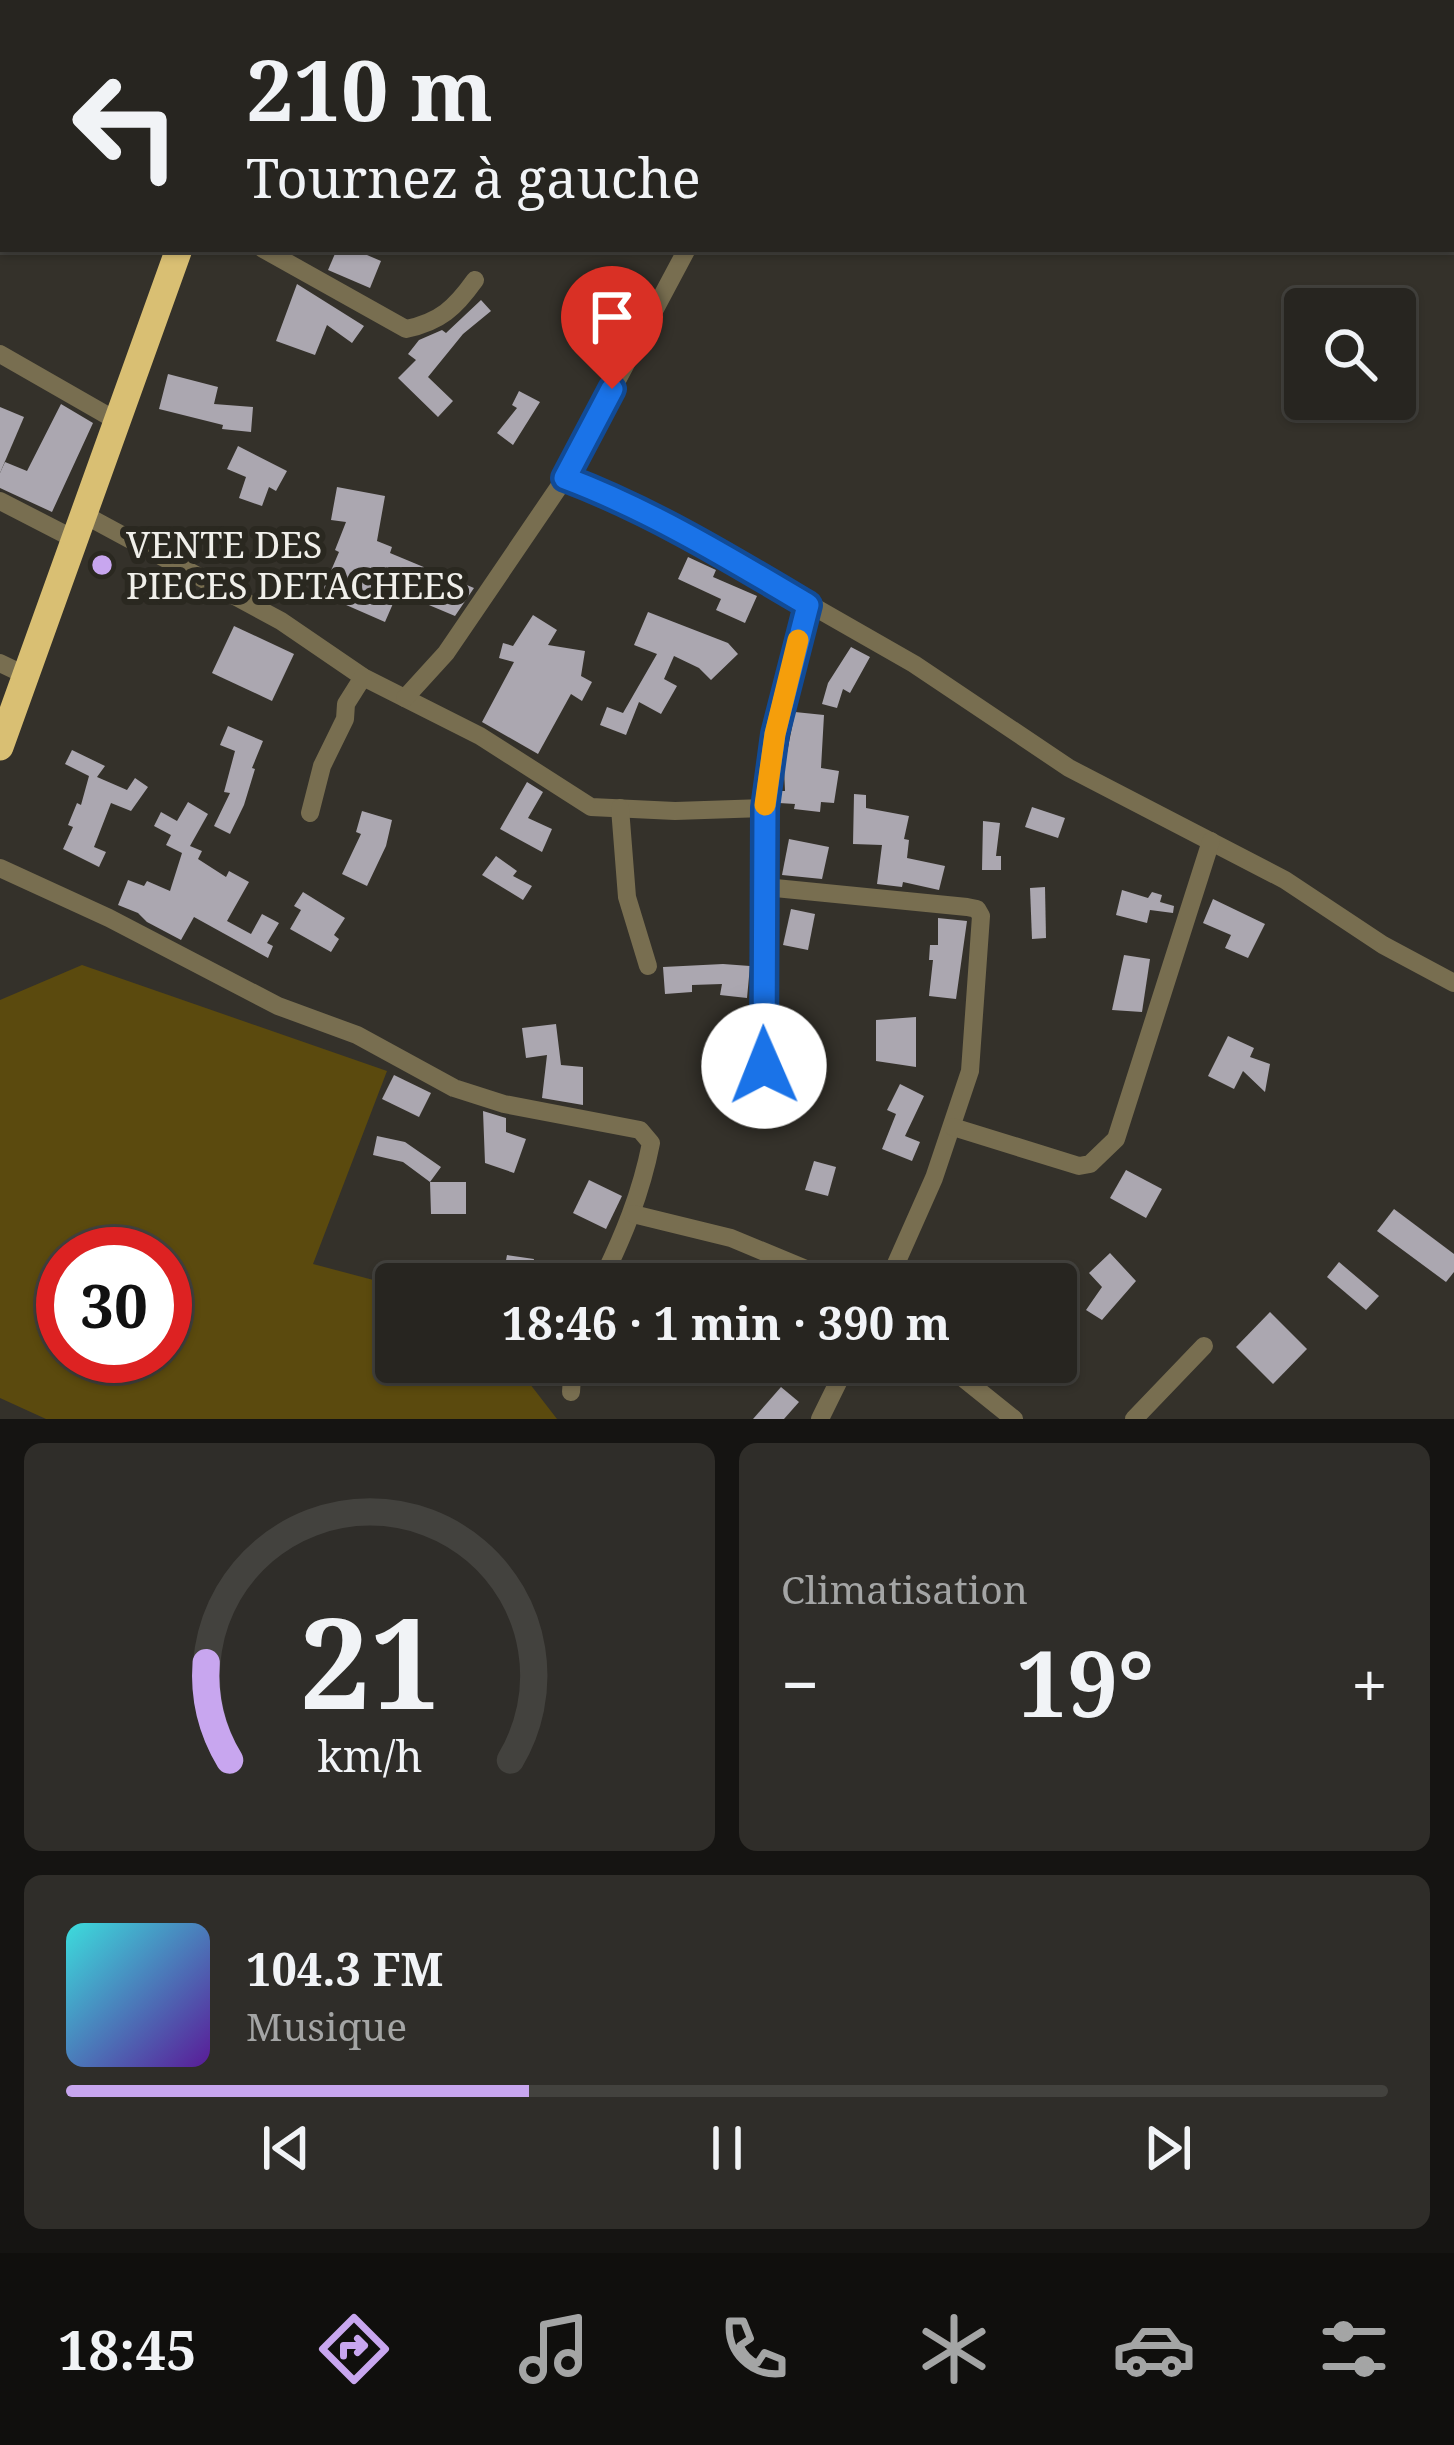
<!DOCTYPE html>
<html lang="fr">
<head>
<meta charset="utf-8">
<style>
	:root { --surface:#272520; --page:#2f2d29; --text:#f1f3f6; --muted:#a4a5a5; --line:#43423e; --accent:#c8a6ef }
	body { margin:0; font-family:"Noto Serif",serif; background:var(--page); color:var(--text); height:100vh; display:flex; flex-direction:column; font-size:45px; white-space:nowrap }
	* { box-sizing:border-box; margin:0 }
	p { font-size:39px; color:var(--muted) }
	.icon { flex:none; width:66px; height:66px; fill:none; stroke:currentColor; stroke-width:2; stroke-linecap:round; stroke-linejoin:round }
	.map { position:relative; height:1419px; overflow:hidden }
	.drawer { display:flex; flex-direction:column; gap:24px; padding:24px; background:#151412; flex:1 }
	.drawer>* { flex:none }
	.top-card { position:absolute; left:0px; top:0px; width:1455px; height:252px; box-shadow:0 3px 9px #0004,0 0 0 3px var(--line); background:#272520; color:var(--text); overflow:hidden }
	.fabs { position:absolute; left:1284px; top:288px; display:grid; gap:24px }
	.fabs a { display:grid; place-items:center; width:132px; height:132px; border-radius:12px; background:var(--surface); box-shadow:0 3px 9px #0004,0 0 0 3px var(--line); font-size:60px }
	.speed { position:absolute; left:36px; top:1227px; display:flex; gap:24px; font-size:60px; font-weight:700; text-align:center }
	.speed>* { display:grid; place-content:center; width:156px; height:156px; border-radius:50%; background:var(--surface); box-shadow:0 3px 9px #0004,0 0 0 3px var(--line); line-height:1 }
	.speed .limit { border:18px solid #d22; background:#fff; color:#111 }
	.pin { position:absolute; display:grid; place-items:center; width:102px; height:102px; color:#fff; margin:-123px -51px; border-radius:50% 50% 50% 0; rotate:-45deg; box-shadow:0 0 12px #0007 }
	.pin .icon { rotate:45deg }
	.me { position:absolute; width:132px; margin:-66px; rotate:359deg; stroke-linejoin:round; filter:drop-shadow(0 0 9px #0008) }
	.turn { display:flex; align-items:center; gap:42px; height:252px; padding:0 48px; font-size:54px }
	.turn .icon { width:156px; height:156px; stroke-width:2.5 }
	.turn b { display:block; font-size:84px; line-height:102px }
	.big { font-size:90px; font-weight:700; line-height:1.1 }
	.drawer .card { flex:1; display:flex; flex-direction:column; justify-content:center; gap:18px; min-width:0; padding:0 42px; border-radius:18px; background:var(--page) }
	.drawer .dial { align-items:center; gap:0 }
	.dial svg { height:312px; overflow:visible; fill:none; stroke:var(--line); stroke-width:7; stroke-linecap:round; text-anchor:middle }
	.dial text { fill:var(--text); stroke:none }
	.song { display:flex; align-items:center; gap:36px }
	.cover { width:144px; height:144px; border-radius:18px; background:linear-gradient(135deg,hsl(180 70% 55%),hsl(270 70% 35%)) }
	.played { height:12px; border-radius:6px; background:linear-gradient(90deg,var(--accent) 35%,var(--line) 35%) }
	.keys { display:flex; justify-content:space-around; direction:ltr }
	.heat { display:flex; justify-content:space-between; align-items:center; font-size:66px; direction:ltr }
	.drawer .tiles { flex:1; display:grid; gap:24px; grid-template-columns:1fr 1fr }
	.card:last-child { grid-column:span 2 }
	.trip { position:absolute; left:375px; top:1263px; width:702px; height:120px; border-radius:12px; background:var(--surface); box-shadow:0 3px 9px #0004,0 0 0 3px var(--line); font-weight:700; line-height:120px; text-align:center }
	.tabs { display:flex; height:192px; justify-content:space-around; align-items:center; background:#100f0d; color:var(--muted) }
	.tabs .icon { width:84px; height:84px }
	.tabs .selected { color:var(--accent) }
	.tabs b { font-size:54px; color:var(--text) }
	.map>svg:first-child { display:block }
</style>
</head>
<body>
<div class="map">
<svg width="1454" height="1419" viewBox="0 0 1454 1419">
	<rect width="100%" height="100%" fill="#34312a"/>
	<path fill="#5b4a0e" fill-rule="evenodd" d="M 82,965 L 387,1071 L 313,1264 L 396,1286 L 396,1362 L 513,1362 L 557,1419 L 46,1419 L 0,1398 L 0,1000 ZM 63,1254 L 165,1254 L 165,1356 L 63,1356 Z"/>
	<g fill="#aba7b0">
		<polygon points="337,249 353,249 381,261 370,288 328,270"/>
		<polygon points="597,283 626,299 609,328 581,312"/>
		<polygon points="297,284 364,326 352,343 327,325 315,355 276,341"/>
		<polygon points="481,300 491,311 463,334 428,377 453,401 438,417 398,378 416,360 408,354 419,340 442,330 446,333"/>
		<polygon points="168,374 218,387 214,404 253,407 251,432 222,429 223,425 159,409"/>
		<polygon points="519,391 540,402 513,445 497,433 517,408 512,405"/>
		<polygon points="61,404 93,423 52,512 0,488 0,473 5,462 27,471"/>
		<polygon points="0,407 24,417 0,473"/>
		<polygon points="238,446 287,471 276,491 269,487 262,506 239,498 246,477 227,469"/>
		<polygon points="337,487 385,496 377,541 392,547 390,553 474,588 455,616 398,592 385,622 321,594 339,552 335,550 346,522 331,520"/>
		<polygon points="688,557 716,570 713,577 757,596 745,623 716,610 721,599 678,579"/>
		<polygon points="648,612 728,643 738,654 711,680 699,668 674,656 664,679 677,686 661,714 639,702 626,735 600,725 607,707 623,713 657,654 634,645"/>
		<polygon points="533,615 557,630 548,645 585,651 581,676 592,682 582,701 571,694 538,754 482,722 514,662 499,658 503,643 513,646"/>
		<polygon points="234,626 294,654 272,701 212,673"/>
		<polygon points="851,647 870,657 850,693 843,689 837,708 822,704 828,683"/>
		<polygon points="795,712 824,715 821,768 839,771 834,803 821,802 820,812 794,809 795,804 779,803 781,791 785,791 784,768"/>
		<polygon points="228,726 263,741 252,768 255,769 244,805 230,834 214,826 230,793 224,792 235,751 220,745"/>
		<polygon points="72,750 105,766 97,777 127,790 135,778 148,787 131,811 111,803 94,847 106,852 99,867 63,849 73,827 68,825 77,803 81,805 89,776 65,764"/>
		<polygon points="527,782 543,792 528,818 552,829 542,852 500,829"/>
		<polygon points="854,794 866,795 866,808 909,816 904,839 909,840 907,858 945,866 939,890 903,882 902,887 877,884 882,845 853,844"/>
		<polygon points="188,802 208,814 190,846 202,851 198,859 226,877 229,871 249,882 227,921 251,934 262,914 279,923 267,943 273,946 268,958 194,917 181,940 147,922 138,913 118,905 128,880 144,886 147,881 170,891 182,853 166,845 171,835 154,826 161,812 177,821"/>
		<polygon points="1032,807 1065,818 1058,838 1025,827"/>
		<polygon points="362,811 392,820 386,846 367,886 342,874 361,834 356,832"/>
		<polygon points="983,821 1000,823 996,856 1001,856 1001,870 982,870"/>
		<polygon points="789,839 829,847 822,879 782,875"/>
		<polygon points="496,856 517,871 513,876 532,886 523,900 482,875"/>
		<polygon points="1045,887 1046,938 1032,939 1030,888"/>
		<polygon points="1122,890 1148,898 1152,892 1162,895 1160,902 1174,906 1173,913 1150,910 1147,923 1116,915"/>
		<polygon points="303,892 345,918 334,935 339,939 331,952 290,929 301,910 294,906"/>
		<polygon points="1213,899 1265,924 1248,958 1225,948 1231,935 1203,923"/>
		<polygon points="791,909 815,914 808,950 783,945"/>
		<polygon points="938,918 967,921 956,999 929,996 933,960 929,960 930,945 938,945"/>
		<polygon points="1124,955 1150,959 1142,1012 1112,1010"/>
		<polygon points="723,964 750,966 747,998 720,995 722,984 692,985 692,992 665,994 663,967"/>
		<polygon points="916,1017 916,1067 876,1061 876,1020"/>
		<polygon points="556,1024 561,1065 583,1067 583,1105 542,1098 547,1055 526,1058 522,1028"/>
		<polygon points="1228,1036 1254,1048 1250,1057 1270,1064 1265,1092 1243,1071 1234,1089 1208,1076"/>
		<polygon points="394,1075 431,1093 419,1117 382,1099"/>
		<polygon points="900,1084 924,1096 905,1136 920,1142 912,1161 882,1149 896,1114 887,1110"/>
		<polygon points="483,1111 506,1118 506,1132 526,1139 514,1173 485,1163"/>
		<polygon points="377,1136 405,1142 441,1167 430,1182 403,1162 373,1155"/>
		<polygon points="814,1161 836,1167 828,1196 805,1190"/>
		<polygon points="1126,1170 1162,1189 1146,1218 1110,1198"/>
		<polygon points="589,1180 622,1196 606,1229 573,1213"/>
		<polygon points="430,1182 466,1182 466,1214 431,1214"/>
		<polygon points="1394,1209 1454,1254 1454,1272 1446,1282 1377,1231"/>
		<polygon points="1110,1253 1136,1281 1102,1320 1086,1310 1102,1287 1089,1273"/>
		<polygon points="507,1255 534,1259 530,1284 502,1282"/>
		<polygon points="1339,1262 1379,1296 1366,1310 1327,1277"/>
		<polygon points="1270,1312 1307,1349 1273,1384 1236,1347"/>
		<polygon points="781,1387 799,1402 784,1419 753,1419"/>
	</g>
	<g fill="none" stroke-linecap="round" stroke-linejoin="round">
		<g stroke="#786e50" stroke-width="18">
			<polyline points="4,0 13,3"/>
			<polyline points="324,0 328,3"/>
			<polyline points="587,0 591,3"/>
			<polyline points="1194,0 1195,3"/>
			<polyline points="829,3 831,0"/>
			<polyline points="1452,63 1454,61"/>
			<polyline points="0,136 3,137"/>
			<polyline points="1452,219 1454,220"/>
			<path d="M 263,249 L 406,329 C 440,322 455,308 475,280"/>
			<polyline points="0,354 117,421"/>
			<polyline points="565,478 687,249"/>
			<polyline points="0,501 74,539"/>
			<polyline points="83,514 281,621 363,677 480,736 591,807 675,811 765,808"/>
			<polyline points="0,663 25,675"/>
			<polyline points="405,698 446,653 565,478 604,492 718,552 914,664 1069,768 1285,880 1383,945 1454,983"/>
			<polyline points="620,808 627,897 648,966"/>
			<polyline points="310,813 322,766 345,719 346,704 363,677"/>
			<path d="M 0,868 L 109,918 L 278,1006 L 357,1035 L 454,1088 L 504,1104 L 640,1130 L 651,1143 C 641,1194 623,1237 600,1284"/>
			<polyline points="765,887 967,907 977,909 981,916 970,1071 934,1178 887,1284"/>
			<polyline points="764,1066 765,808 775,734 808,605"/>
			<polyline points="953,1127 1079,1166 1090,1164 1116,1139 1211,841"/>
			<polyline points="633,1214 731,1238 842,1284"/>
			<polyline points="943,1362 1014,1419"/>
			<polyline points="571,1392 573,1362"/>
			<polyline points="820,1419 848,1362"/>
			<polyline points="1134,1419 1204,1346"/>
		</g>
		<g stroke="#d9bf73" stroke-width="27">
			<polyline points="282,3 283,0"/>
			<polyline points="0,747 179,249"/>
		</g>
	</g>
	<g fill="none" stroke-linecap="round" stroke-linejoin="round">
		<defs>
			<path id="route" d="M 612,389 L 565,478 C 650,510 729,558 808,605 L 775,734 L 765,808 L 764,1066"/>
		</defs>
		<use href="#route" stroke="#114b97" stroke-width="30"/>
		<use href="#route" stroke="#1a73e8" stroke-width="21"/>
		<polyline stroke="#f59e0b" stroke-width="21" points="765,805 775,734 798,640"/>
	</g>
	<circle fill="#c8a6ef" stroke="#2a2820" stroke-width="4.5" cx="102" cy="565" r="12"/>
	<g text-anchor="middle" dominant-baseline="central" stroke-width="12" stroke-linejoin="round" paint-order="stroke">
		<g font-size="36" fill="#f0efea" stroke="#2a2820" text-anchor="start">
			<text x="126" y="544">VENTE DES<tspan x="126" dy="41">PIECES DETACHEES</tspan></text>
		</g>
	</g>
</svg>
<div class="fabs">
<a><svg class="icon" aria-label="search" viewBox="0 0 24 24"><circle cx="10" cy="10" r="6"/><path d="M15 15l6 6"/></svg></a>
</div>
<div class="speed"><div class="limit">30</div></div>
<div class="pin" style="left:612px;top:389px;background:#d93025"><svg class="icon" aria-label="arrive" viewBox="0 0 24 24"><path d="M6 21V4h12l-3 4 3 4H6"/></svg></div>
<svg class="me" style="left:764px;top:1066px" viewBox="-20 -20 40 40"><circle r="19" fill="#fff"/><path d="M0-13L10 11 0 6-10 11z" fill="#1a73e8"/></svg>
<div class="trip">18:46 · 1 min · 390 m</div>
<div class="top-card">
<div class="turn"><svg class="icon" aria-label="left" viewBox="0 0 24 24"><path d="M17 20v-9H6M10 6l-5 5 5 5"/></svg><div><b>210 m</b>Tournez à gauche</div></div>
</div>
</div>
<section class="drawer">
<div class="tiles">
<div class="card dial"><svg viewBox="0 0 100 80">
<path d="M14 69A42 42 0 1 1 86 69"/>
<path d="M14 69A42 42 0 0 1 8 44" stroke="#c8a6ef"/>
<text x="50" y="56" font-size="32" font-weight="700">21</text>
<text x="50" y="72" font-size="11">km/h</text>
</svg></div>
<div class="card"><p>Climatisation</p>
<div class="heat"><a>−</a><b class="big">19°</b><a>+</a></div>
</div>
<div class="card">
<div class="song"><i class="cover"></i><div><b>104.3 FM</b><p>Musique</p></div></div>
<div class="played"></div>
<div class="keys"><svg class="icon" aria-label="previous" viewBox="0 0 24 24"><path d="M18 5L8 12l10 7zM5 5v14"/></svg><svg class="icon" aria-label="pause" viewBox="0 0 24 24"><path d="M8 5v14M16 5v14"/></svg><svg class="icon" aria-label="next" viewBox="0 0 24 24"><path d="M6 5l10 7-10 7zM19 5v14"/></svg></div>
</div>
</div>
</section>
<nav class="tabs">
<b>18:45</b>
<svg class="icon selected" aria-label="directions" viewBox="0 0 24 24"><path d="M12 3l9 9-9 9-9-9zM9 14v-3h6M13 9l2 2-2 2"/></svg>
<svg class="icon" aria-label="music" viewBox="0 0 24 24"><path d="M9 18V5l10-2v13"/><circle cx="6" cy="18" r="3"/><circle cx="16" cy="16" r="3"/></svg>
<svg class="icon" aria-label="phone" viewBox="0 0 24 24"><path d="M5 4h4l2 5-3 2q2 4 5 5l2-3 5 2v4C11 20 4 13 5 4z"/></svg>
<svg class="icon" aria-label="climate" viewBox="0 0 24 24"><path d="M12 3v18M4 7l16 10M4 17L20 7"/></svg>
<svg class="icon" aria-label="car" viewBox="0 0 24 24"><path d="M5 17H2v-5l4-1 3-4h7l3 4 3 1v5h-3M9 17h6M6 11h13"/><circle cx="7" cy="17" r="2"/><circle cx="17" cy="17" r="2"/></svg>
<svg class="icon" aria-label="filters" viewBox="0 0 24 24"><path d="M4 7h16M4 17h16"/><circle cx="9" cy="7" r="2"/><circle cx="15" cy="17" r="2"/></svg>
</nav>
</body>
</html>
